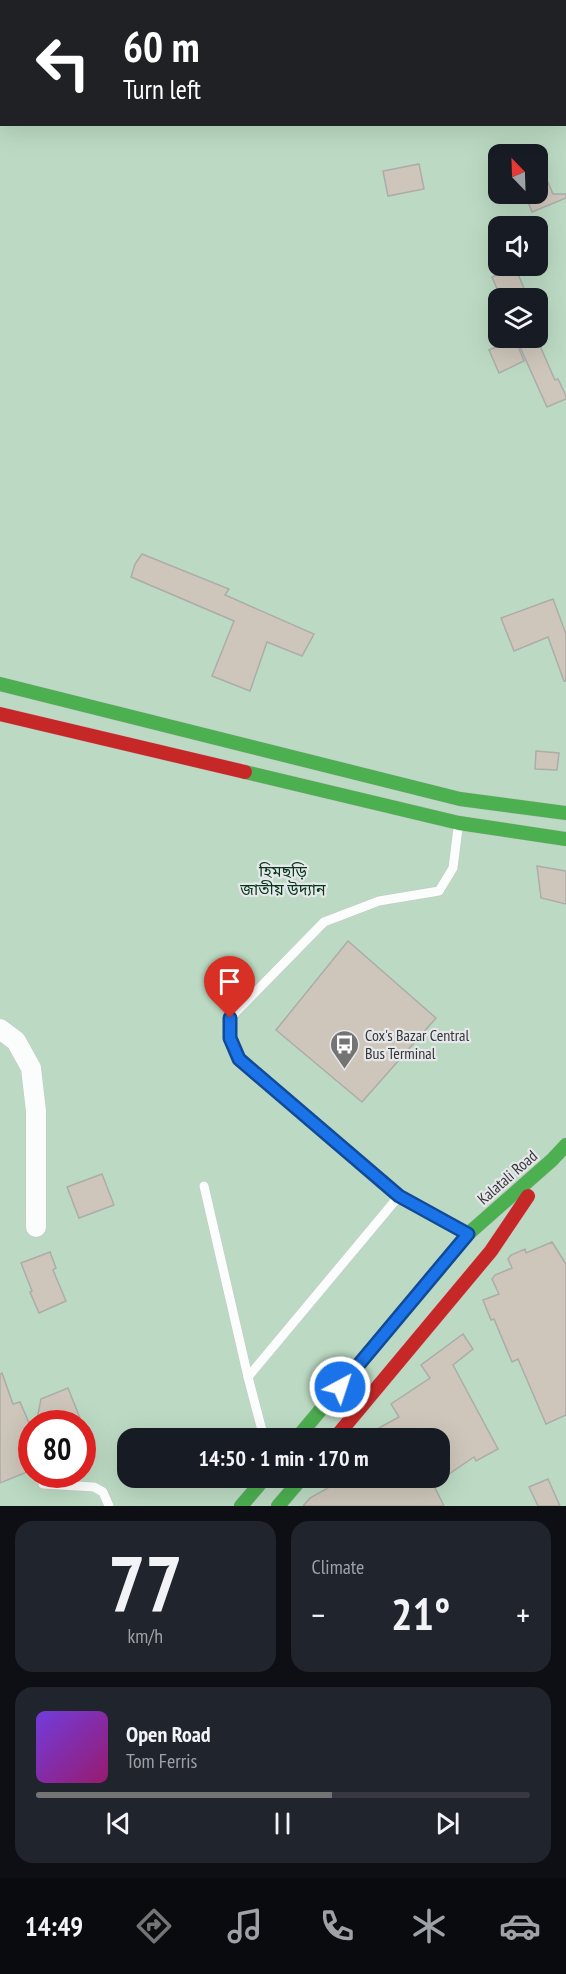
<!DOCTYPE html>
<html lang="en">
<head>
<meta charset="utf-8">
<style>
	:root { --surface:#171b24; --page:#20242c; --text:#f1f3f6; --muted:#9ea1a6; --line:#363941; --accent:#747475 }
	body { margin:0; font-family:"PT Sans Narrow","Noto Sans Bengali",sans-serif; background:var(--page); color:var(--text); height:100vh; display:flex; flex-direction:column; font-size:22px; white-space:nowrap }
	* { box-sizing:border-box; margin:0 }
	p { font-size:20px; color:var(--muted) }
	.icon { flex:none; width:33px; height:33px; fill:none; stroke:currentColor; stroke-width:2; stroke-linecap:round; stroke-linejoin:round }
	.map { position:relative; height:1506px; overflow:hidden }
	.details { display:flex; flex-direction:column; gap:15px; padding:15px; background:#0d0f14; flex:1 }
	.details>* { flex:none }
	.hud { position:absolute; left:0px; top:0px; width:567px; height:126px; box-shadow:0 6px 24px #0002; background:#202124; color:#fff; overflow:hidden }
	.needle { width:39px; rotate:337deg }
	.fabs { position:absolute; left:488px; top:144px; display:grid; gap:12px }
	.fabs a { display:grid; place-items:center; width:60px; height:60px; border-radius:12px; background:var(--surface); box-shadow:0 6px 24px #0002; font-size:30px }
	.speed { position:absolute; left:18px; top:1410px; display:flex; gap:12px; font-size:30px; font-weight:700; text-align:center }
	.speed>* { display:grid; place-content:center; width:78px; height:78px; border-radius:50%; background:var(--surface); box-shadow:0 6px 24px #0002; line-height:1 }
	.speed .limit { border:9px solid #d22; background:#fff; color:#111 }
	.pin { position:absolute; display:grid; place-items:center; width:51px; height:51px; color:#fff; margin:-62px -26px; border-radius:50% 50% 50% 0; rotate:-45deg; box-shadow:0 0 6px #0007 }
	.pin .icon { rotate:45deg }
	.me { position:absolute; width:66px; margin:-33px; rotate:40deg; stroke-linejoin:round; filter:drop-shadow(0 0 4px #0008) }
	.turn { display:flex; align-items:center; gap:21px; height:126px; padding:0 24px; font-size:27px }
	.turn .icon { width:78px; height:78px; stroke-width:2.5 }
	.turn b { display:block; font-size:42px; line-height:51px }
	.big { font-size:45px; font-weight:700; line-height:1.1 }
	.details .card { flex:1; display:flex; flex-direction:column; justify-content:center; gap:9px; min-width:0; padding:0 21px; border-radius:18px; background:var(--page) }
	.details .dial { align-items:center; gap:0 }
	.dial b { font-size:78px; line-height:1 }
	.song { display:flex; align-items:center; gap:18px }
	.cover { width:72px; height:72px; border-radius:9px; background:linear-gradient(135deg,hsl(260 70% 55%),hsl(320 70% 35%)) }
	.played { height:6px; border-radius:3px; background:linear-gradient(90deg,var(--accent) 60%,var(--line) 60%) }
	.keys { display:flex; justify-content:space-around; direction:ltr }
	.heat { display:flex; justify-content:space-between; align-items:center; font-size:33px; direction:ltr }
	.details .tiles { flex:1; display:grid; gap:15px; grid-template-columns:1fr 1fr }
	.card:last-child { grid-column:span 2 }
	.trip { position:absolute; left:117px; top:1428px; width:333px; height:60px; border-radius:18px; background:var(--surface); box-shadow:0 6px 24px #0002; font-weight:700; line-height:60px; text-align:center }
	.tab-bar { display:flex; height:96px; justify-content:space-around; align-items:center; background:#090b0e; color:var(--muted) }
	.tab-bar .icon { width:42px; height:42px }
	.tab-bar .current { color:var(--accent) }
	.tab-bar b { font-size:27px; color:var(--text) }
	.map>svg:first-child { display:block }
</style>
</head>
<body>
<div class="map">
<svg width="566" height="1506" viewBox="0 0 566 1506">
	<rect width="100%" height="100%" fill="#e7e8e9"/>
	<path fill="#bcdac3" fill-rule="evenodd" d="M 0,0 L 566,0 L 566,1506 L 0,1506 ZM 2,2 L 566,2 L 566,124 L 2,124 ZM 498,154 L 537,154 L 537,194 L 498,194 ZM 498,226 L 537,226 L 537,266 L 498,266 ZM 498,298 L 537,298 L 537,338 L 498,338 ZM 32,1424 L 82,1424 L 82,1474 L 32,1474 ZM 128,1438 L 440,1438 L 440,1478 L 128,1478 Z"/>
	<g fill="#cec6ba" stroke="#acacab" stroke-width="1.5">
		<polygon points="537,157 553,194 566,194 566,198 532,212 525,194 537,194"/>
		<polygon points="419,164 424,189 388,196 383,171"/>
		<polygon points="511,268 513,273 517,272 524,288 501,298 492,277"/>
		<polygon points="515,339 524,361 499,373 489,350"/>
		<polygon points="537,339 555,380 558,379 566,396 566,399 547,407 520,347"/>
		<polygon points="142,554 229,589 225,595 314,634 302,656 267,642 250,691 212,676 234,621 131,577 135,564"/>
		<polygon points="553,599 566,634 566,681 564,681 548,637 514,651 501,618"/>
		<polygon points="536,751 559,753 557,770 535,769"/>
		<polygon points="537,866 566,871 566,904 541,898"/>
		<polygon points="348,941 436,1018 362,1102 276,1030"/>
		<polygon points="102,1174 114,1205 79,1218 67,1187"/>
		<polygon points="552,1242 566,1264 566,1415 546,1424 518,1359 512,1362 494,1319 491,1320 483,1300 499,1294 492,1279 495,1275 512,1268 508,1259 511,1255 525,1249 526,1253"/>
		<polygon points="50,1252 56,1268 53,1270 66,1301 39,1313 30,1292 32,1291 21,1263"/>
		<polygon points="463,1334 473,1349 453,1365 498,1449 476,1461 474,1457 440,1480 440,1438 361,1438 399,1417 391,1404 430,1378 421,1365"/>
		<polygon points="2,1373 13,1404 20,1402 32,1430 32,1470 0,1483 0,1374"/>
		<polygon points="68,1388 80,1418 66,1424 36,1424 41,1399"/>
		<polygon points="345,1478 430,1478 444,1506 303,1506 310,1498"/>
		<polygon points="548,1479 560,1506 538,1506 529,1487"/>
	</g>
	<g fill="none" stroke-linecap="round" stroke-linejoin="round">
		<defs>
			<g id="lane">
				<polyline points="458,828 453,868 439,891 379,901 324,922 230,1018 230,1038 239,1059 399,1196 464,1232"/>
				<polyline points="204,1186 248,1377"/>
				<polyline points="264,1438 248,1377 399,1196"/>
				<polyline points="43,1484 94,1487 103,1492 109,1506"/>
			</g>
			<polyline id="street" points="0,1029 16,1041 31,1068 36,1111 36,1227"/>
			<g id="fast">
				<polyline points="0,684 460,799 566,813"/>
				<polyline points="245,772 459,823 566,839"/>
				<polyline points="297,1438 468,1234 552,1160 566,1145"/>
				<polyline points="241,1506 265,1478"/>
				<polyline points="278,1506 302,1478"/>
			</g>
			<g id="jam">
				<polyline points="0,714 245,772"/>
				<polyline points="335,1438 491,1251 528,1196"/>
			</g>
		</defs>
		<use href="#lane" stroke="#c5c6c7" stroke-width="10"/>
		<use href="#street" stroke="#c5c6c7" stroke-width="21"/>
		<use href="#fast" stroke="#c3c3c4" stroke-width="15"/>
		<use href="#jam" stroke="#c3c3c4" stroke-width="15"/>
		<use href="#lane" stroke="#fbfcfc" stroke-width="9"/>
		<use href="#street" stroke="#fbfcfc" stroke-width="20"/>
		<use href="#fast" stroke="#4caf50" stroke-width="14"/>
		<use href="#jam" stroke="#c62828" stroke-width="14"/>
	</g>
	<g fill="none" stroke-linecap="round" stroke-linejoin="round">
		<defs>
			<polyline id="route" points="230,1018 230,1038 239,1059 399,1196 468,1234 340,1387"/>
		</defs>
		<use href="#route" stroke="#114b97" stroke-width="15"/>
		<use href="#route" stroke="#1a73e8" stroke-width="10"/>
	</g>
	<defs>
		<symbol id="bus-pin" viewBox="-11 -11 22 30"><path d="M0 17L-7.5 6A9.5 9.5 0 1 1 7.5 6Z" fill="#747475" stroke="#e6e7ea"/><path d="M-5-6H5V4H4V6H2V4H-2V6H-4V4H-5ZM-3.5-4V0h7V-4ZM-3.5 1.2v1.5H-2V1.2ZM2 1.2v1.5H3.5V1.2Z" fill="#fff"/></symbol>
	</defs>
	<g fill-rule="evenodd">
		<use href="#bus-pin" x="328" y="1028" width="33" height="45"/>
	</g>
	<g text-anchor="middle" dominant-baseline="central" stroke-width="4.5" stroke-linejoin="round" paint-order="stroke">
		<g font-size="16" fill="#033717" stroke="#e6e7ea">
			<text x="283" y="871">হিমছড়ি<tspan x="283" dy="18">জাতীয় উদ্যান</tspan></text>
		</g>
		<g font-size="16" fill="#363637" stroke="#e6e7ea" text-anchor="start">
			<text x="365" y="1035">Cox's Bazar Central<tspan x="365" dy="18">Bus Terminal</tspan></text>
		</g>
		<g font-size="16" fill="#363637" stroke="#e6e7ea">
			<text transform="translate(507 1177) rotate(-41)">Kalatali Road</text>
		</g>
	</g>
</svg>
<div class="fabs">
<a><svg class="needle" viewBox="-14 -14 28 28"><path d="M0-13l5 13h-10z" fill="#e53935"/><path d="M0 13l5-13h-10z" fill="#9ea1a6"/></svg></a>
<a><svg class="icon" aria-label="sound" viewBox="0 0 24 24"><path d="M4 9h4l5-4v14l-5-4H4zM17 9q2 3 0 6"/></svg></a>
<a><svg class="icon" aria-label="layers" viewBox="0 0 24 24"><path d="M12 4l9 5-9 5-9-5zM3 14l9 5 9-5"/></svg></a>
</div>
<div class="speed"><div class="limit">80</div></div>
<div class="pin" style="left:230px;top:1018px;background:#d93025"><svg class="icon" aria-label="arrive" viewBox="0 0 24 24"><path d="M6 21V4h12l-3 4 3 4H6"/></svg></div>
<svg class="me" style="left:340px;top:1387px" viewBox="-20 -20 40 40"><circle r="17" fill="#1a73e8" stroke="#fff" stroke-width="3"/><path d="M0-11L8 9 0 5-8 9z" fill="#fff"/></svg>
<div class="trip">14:50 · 1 min · 170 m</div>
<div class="hud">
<div class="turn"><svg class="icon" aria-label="left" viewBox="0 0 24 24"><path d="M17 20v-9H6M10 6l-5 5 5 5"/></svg><div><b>60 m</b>Turn left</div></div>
</div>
</div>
<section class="details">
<div class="tiles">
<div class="card dial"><b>77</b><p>km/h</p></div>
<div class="card"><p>Climate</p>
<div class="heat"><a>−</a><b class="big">21°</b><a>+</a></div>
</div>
<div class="card">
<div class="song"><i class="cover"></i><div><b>Open Road</b><p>Tom Ferris</p></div></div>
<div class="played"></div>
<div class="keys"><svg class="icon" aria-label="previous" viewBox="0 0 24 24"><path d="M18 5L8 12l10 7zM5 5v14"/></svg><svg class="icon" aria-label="pause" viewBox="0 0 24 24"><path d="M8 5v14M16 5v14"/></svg><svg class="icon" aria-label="next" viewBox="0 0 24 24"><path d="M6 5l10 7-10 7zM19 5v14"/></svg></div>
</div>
</div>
</section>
<nav class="tab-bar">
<b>14:49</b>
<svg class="icon current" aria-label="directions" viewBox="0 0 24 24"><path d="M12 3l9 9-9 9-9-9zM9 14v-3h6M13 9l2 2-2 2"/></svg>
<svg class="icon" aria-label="music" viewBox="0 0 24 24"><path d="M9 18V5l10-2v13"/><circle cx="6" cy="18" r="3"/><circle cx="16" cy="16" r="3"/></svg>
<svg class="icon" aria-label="phone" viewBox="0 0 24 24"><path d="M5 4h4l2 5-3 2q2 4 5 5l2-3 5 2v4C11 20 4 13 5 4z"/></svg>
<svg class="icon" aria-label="climate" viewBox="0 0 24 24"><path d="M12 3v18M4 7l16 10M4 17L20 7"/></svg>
<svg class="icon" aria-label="car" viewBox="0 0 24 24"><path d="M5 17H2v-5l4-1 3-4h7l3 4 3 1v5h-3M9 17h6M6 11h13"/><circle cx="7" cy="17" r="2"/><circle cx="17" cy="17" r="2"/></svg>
</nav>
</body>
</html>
